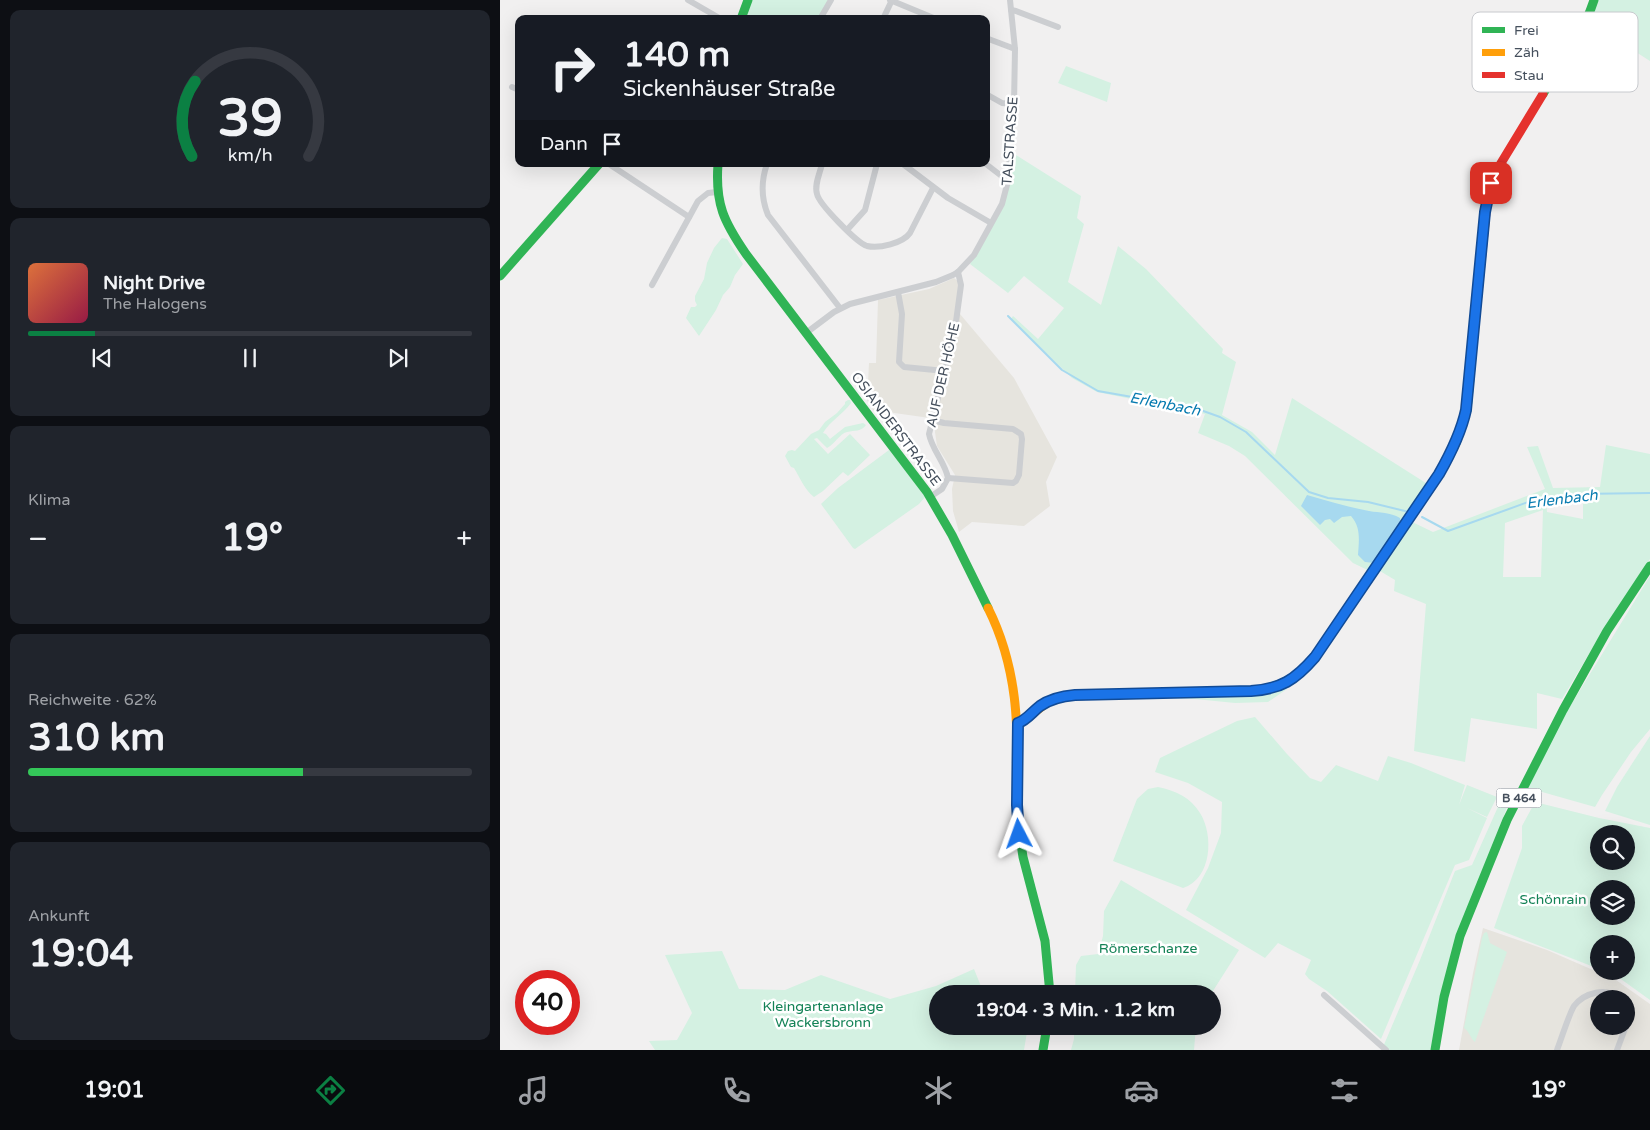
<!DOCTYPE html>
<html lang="de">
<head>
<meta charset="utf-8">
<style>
	:root { --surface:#171b24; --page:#20242c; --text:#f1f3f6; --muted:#9ea1a6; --line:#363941; --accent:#0b8043 }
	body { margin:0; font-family:"Varela Round",sans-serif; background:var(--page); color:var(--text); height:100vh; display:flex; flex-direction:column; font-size:19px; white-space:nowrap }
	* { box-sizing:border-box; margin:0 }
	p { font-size:16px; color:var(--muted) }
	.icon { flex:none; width:28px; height:28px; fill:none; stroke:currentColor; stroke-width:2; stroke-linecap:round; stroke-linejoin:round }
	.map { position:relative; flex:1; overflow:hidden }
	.side { display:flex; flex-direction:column; gap:10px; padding:10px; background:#0d0f14; width:500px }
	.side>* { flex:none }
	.hud { position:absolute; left:15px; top:15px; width:475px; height:152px; border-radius:10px; box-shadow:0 5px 20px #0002; background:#171b24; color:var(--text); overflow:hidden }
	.buttons { position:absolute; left:1090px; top:825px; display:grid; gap:10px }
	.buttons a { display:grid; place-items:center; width:45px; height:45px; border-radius:50%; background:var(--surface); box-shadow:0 5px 20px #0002; font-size:25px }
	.speed { position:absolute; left:15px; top:970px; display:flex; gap:10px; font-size:25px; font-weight:700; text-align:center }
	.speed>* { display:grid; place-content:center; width:65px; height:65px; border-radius:50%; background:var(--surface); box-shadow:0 5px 20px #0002; line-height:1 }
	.speed .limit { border:8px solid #d22; background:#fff; color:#111 }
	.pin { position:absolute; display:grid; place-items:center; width:42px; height:42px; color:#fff; margin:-21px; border-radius:10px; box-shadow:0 2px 8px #0006 }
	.me { position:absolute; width:55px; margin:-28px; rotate:356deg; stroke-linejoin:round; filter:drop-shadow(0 0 4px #0008) }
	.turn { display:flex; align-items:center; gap:18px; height:105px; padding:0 25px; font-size:22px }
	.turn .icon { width:65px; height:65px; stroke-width:2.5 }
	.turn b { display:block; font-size:35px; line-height:42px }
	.then { display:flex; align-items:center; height:48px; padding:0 25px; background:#0003; gap:10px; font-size:19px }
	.big { font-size:38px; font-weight:800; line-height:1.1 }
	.side .card { flex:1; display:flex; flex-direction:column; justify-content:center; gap:8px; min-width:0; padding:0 18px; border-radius:10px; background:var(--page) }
	.side .dial { align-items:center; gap:0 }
	.dial svg { height:130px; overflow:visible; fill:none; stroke:var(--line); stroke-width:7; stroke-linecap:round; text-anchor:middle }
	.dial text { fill:var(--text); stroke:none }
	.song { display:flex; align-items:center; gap:15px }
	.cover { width:60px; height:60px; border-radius:8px; background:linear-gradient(135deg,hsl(20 70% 55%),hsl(340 70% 35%)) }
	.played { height:5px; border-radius:2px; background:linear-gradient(90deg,var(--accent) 15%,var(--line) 15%) }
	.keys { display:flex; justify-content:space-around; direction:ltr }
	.heat { display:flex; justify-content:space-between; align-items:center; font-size:28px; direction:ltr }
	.charge { height:8px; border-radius:4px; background:linear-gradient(90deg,#34c759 62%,var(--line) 0) }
	.trip { position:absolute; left:429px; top:985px; width:292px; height:50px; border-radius:25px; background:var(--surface); box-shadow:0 5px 20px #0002; font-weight:800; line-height:50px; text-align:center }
	.tabs { display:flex; height:80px; justify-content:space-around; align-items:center; background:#090b0e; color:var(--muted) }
	.tabs .icon { width:35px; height:35px }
	.tabs .selected { color:var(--accent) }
	.tabs b { font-size:22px; color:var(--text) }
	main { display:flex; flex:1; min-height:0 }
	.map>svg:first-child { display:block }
</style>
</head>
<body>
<main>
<section class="side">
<div class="card dial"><svg viewBox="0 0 100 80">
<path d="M14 69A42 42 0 1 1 86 69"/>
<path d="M14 69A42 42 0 0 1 16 23" stroke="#0b8043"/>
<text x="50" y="56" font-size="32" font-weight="700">39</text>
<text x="50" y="72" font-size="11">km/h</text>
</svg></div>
<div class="card">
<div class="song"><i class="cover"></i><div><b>Night Drive</b><p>The Halogens</p></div></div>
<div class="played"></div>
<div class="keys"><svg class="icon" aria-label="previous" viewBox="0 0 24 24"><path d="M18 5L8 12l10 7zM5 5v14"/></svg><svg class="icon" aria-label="pause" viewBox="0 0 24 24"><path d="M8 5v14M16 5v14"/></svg><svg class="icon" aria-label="next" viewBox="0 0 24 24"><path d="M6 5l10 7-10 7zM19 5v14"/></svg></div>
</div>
<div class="card"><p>Klima</p>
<div class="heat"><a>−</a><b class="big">19°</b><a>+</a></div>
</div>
<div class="card"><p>Reichweite · 62%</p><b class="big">310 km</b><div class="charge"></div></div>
<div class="card"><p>Ankunft</p><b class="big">19:04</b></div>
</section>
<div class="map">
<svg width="1150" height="1050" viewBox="0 0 1150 1050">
	<rect width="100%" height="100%" fill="#f1f0f0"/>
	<g fill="#e6e4de" fill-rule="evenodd">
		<polygon points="454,278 459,282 460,314 514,378 557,457 546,482 550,506 524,526 472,522 459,532 453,511 452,489 455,475 437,446 435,432 437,419 373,410 367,400 369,363 376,363 378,300 429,289"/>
		<path d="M 983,928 L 1047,950 L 1116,980 L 1150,1004 L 1150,1050 L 959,1050 L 973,973 ZM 1099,999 L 1126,999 L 1126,1026 L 1099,1026 Z"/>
	</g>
	<g fill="#d4f1e2" fill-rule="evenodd">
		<polygon points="248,0 331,0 320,19 252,19 247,16"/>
		<polygon points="1096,0 1150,0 1150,61 1089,22"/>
		<polygon points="566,66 611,83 607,102 558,83"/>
		<path d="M 513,153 L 581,196 L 577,218 L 584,224 L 568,282 L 601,305 L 618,246 L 646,269 L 723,349 L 722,353 L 736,362 L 722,415 L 752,432 L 775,455 L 792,398 L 929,485 L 906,519 L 933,532 L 1045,489 L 1027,447 L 1038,446 L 1053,488 L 1100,487 L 1106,445 L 1150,454 L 1150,559 L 1105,627 L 1062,699 L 1037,693 L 1037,729 L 971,718 L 965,762 L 914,751 L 926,604 L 894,591 L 895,580 L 880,571 L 878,575 L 853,563 L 745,456 L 729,446 L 698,433 L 705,414 L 597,392 L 572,378 L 511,319 L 513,316 L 538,339 L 564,308 L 524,276 L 508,293 L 470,264 L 504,206 ZM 1046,496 L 1083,496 L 1083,519 L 1047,512 ZM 1043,510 L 1041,577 L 1003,577 L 1005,523 Z"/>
		<polygon points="222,238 227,239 243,264 235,275 230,287 223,295 216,310 199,336 186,318 191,307 195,307 197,305 195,301 195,296 204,279 207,263 214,248"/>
		<path d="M 348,400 L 350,400 L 351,403 C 343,414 330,421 323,433 L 326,434 L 330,439 L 345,427 L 363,423 L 366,425 C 361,432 355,430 347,432 C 339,434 335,444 327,448 L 317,438 L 314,439 L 328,454 L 350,434 L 370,455 L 348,476 L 343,472 L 323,491 L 314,497 C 305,490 300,478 294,468 L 291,467 L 285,456 L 288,451 L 292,450 L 295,451 L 311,434 L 319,430 L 325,422 L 337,413 L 345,404 L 345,402 Z"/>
		<polygon points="389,450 407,472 425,497 419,504 355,549 353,548 321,504 338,488"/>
		<polygon points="1150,576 1150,729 1131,752 1102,795 1095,807 1028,788 1066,713"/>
		<polygon points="784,685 787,689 768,702 735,703 695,699 669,698 656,694"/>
		<polygon points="755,717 787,754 810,778 821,782 836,765 878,781 888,756 911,763 965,785 959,805 967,785 997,797 987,817 967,808 987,818 969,860 955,865 881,1039 827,991 809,979 805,974 811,960 778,943 765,958 686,910 708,868 721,833 722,802 688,783 655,772 660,758 737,721"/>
		<polygon points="1150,736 1150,825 1105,811 1117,787"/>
		<path d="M 658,787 C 676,791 690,797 700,813 C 714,835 712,879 683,888 L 613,861 L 637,799 L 648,789 Z"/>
		<polygon points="1006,789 1013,792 957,935 931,1050 886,1050 883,1047 920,960 955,871 972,865"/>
		<path d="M 1035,802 L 1099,818 L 1150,828 L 1150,1000 L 1118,977 L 1105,971 L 1126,971 L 1126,944 L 1099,944 L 1099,969 L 994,928 L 1022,848 L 1022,826 ZM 1099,834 L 1126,834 L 1126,861 L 1099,861 ZM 1099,889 L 1126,889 L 1126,916 L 1099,916 Z"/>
		<polygon points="621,880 739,950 711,994 575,994 576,965 581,956 598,954 603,936 604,911"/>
		<path d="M 987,932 L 990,943 L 1007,952 L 975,1042 C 970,1038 970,1032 964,1028 L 982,938 L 984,933 Z"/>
		<polygon points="222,951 239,989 285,990 321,975 390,999 436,986 474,969 484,994 438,994 438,1026 528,1026 524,1050 155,1050 149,1041 177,1040 192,1013 165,955"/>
		<polygon points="574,1026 696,1026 694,1050 571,1050 574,1039"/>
	</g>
	<path fill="#a7d9ef" d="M 807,495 C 827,501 848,507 869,511 C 880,513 890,512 900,518 L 900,525 L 874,563 L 865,562 L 858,555 C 859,540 861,527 851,516 L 842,517 L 834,523 L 830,519 L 825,520 L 820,525 L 801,506 Z"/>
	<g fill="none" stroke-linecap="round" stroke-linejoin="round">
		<g stroke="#a7d9ef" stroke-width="2">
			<polyline points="508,316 562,370 598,391 695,408 720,417 746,432 809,492 828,498 868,502 909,512"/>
			<polyline points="922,517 948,531 1031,501 1077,494 1150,493"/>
		</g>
		<g stroke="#ccced1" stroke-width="6">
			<polyline points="188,0 221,19"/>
			<polyline points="390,0 436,19"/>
			<polyline points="511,10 516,11 558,27"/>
			<polyline points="320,19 331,0"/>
			<polyline points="383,19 392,0"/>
			<polyline points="486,38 515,49"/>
			<polyline points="12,87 19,90"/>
			<polyline points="486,94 502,103 514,104"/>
			<polyline points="109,164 189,217"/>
			<path d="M 267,164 C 261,181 261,198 268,215 L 340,308"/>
			<path d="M 322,164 C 320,173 314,185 317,194 C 319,204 357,243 367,246 C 379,249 403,243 410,233 L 433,188"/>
			<polyline points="403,164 448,198 491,223"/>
			<polyline points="486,164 508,181"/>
			<polyline points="347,230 365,210 377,164"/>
			<polyline points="152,285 198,201 208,193 217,192"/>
			<polyline points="398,292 402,314 399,362 404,367 445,371"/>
			<polyline points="306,333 334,312 350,304 436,282 453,275 458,272 474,255 502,204 508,181 514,104 515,49 510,0"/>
			<polyline points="432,420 444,423 513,429 521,434 522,439 519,475 516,481 513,483 448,478"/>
			<path d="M 430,497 L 442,489 L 448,478 C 445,462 432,450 429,434 L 455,329 L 461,285 L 458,272"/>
			<polyline points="824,995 886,1050"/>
			<polyline points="1126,1009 1128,1020 1126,1025"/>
			<path d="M 1057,1050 C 1061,1040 1069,1014 1074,1006 C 1084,993 1107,986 1119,999"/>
			<polyline points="1117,1050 1126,1026"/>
		</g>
		<g stroke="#30b455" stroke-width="9">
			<polyline points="241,19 248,0"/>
			<path d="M 1043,94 C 1062,63 1083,34 1094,0"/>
			<path d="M 218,164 C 215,204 224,222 246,254 L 427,492 L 452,535 L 488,608"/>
			<polyline points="0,276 99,164"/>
			<path d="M 751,691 C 779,688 797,678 815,657 L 939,474 L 956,443 L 967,410 L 974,334"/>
			<polyline points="518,791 518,824 523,857 545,941 550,994"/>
			<polyline points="543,1050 547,1026"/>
			<polyline points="935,1050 944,997 960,936 1007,820 1063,710 1107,631 1150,566"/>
		</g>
		<g stroke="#ff9f0a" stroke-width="9">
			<path d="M 488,608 C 518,668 518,725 518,791"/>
			<polyline points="517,723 526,719 548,702 567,696 751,691"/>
		</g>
		<polyline stroke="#e5322d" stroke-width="9" points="974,334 988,192 995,173 1043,94"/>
	</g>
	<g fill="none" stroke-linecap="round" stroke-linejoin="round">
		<defs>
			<path id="route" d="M 519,834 L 517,805 L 518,723 C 527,720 532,712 540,706 C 550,699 563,696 575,695 L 751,691 C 781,689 795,680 815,657 L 939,474 C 951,453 961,433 966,410 L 985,212 L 991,183"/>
		</defs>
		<use href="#route" stroke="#114b97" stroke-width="12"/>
		<use href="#route" stroke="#1a73e8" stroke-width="9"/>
	</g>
	<g text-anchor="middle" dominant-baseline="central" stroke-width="5" stroke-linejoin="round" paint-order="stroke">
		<rect fill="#fff" stroke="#7e848e" stroke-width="1" x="996.5" y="788.5" width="45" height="19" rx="4"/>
		<g font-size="12" font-weight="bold" fill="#46505d">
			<text x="1019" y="798">B 464</text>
		</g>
		<g font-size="14" fill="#46505d" stroke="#fff">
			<text transform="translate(510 141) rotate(-86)">TALSTRASSE</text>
			<text transform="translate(443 375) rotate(-77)">AUF DER HÖHE</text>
			<text transform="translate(396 429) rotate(53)">OSIANDERSTRASSE</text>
		</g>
		<g font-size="14" fill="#138256" stroke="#fff">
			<text x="1053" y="899">Schönrain</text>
			<text x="648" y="948">Römerschanze</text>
			<text x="323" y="1006">Kleingartenanlage<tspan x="323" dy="16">Wackersbronn</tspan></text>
		</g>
		<g font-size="15" font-style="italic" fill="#077bb0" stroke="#fff">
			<text transform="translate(665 404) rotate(11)">Erlenbach</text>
			<text transform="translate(1062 499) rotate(-7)">Erlenbach</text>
		</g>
	</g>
	<rect x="972" y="12" width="166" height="80" rx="8" fill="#fff" stroke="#c8cace" stroke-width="1"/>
	<rect x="982" y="27" width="23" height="6" fill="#30b455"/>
	<rect x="982" y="49" width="23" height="7" fill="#ff9f0a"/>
	<rect x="982" y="72" width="23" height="6" fill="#e5322d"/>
	<g font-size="14" fill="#46505d">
		<text x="1014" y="35">Frei</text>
		<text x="1014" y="57">Zäh</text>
		<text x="1014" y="80">Stau</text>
	</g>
</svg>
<div class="buttons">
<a><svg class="icon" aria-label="search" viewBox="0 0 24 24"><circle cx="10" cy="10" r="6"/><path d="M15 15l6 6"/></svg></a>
<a><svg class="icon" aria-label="layers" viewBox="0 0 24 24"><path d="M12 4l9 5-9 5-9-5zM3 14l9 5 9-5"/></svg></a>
<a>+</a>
<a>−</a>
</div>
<div class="speed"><div class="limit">40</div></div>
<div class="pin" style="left:991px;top:183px;background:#d93025"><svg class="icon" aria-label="arrive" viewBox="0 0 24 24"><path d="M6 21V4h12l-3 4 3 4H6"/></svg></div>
<svg class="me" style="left:519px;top:834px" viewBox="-20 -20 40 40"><path d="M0-17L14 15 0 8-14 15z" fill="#1a73e8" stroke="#fff" stroke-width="4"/></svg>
<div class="trip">19:04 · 3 Min. · 1.2 km</div>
<div class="hud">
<div class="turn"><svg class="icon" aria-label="right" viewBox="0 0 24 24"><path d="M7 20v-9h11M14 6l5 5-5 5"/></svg><div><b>140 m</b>Sickenhäuser Straße</div></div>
<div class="then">Dann<svg class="icon" aria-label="arrive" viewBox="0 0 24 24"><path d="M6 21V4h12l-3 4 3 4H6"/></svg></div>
</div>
</div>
</main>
<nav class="tabs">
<b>19:01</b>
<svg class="icon selected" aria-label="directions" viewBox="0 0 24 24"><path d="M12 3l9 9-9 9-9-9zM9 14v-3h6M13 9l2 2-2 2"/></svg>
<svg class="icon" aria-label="music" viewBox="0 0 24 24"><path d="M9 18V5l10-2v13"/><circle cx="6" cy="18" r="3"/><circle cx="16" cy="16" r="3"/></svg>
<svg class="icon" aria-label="phone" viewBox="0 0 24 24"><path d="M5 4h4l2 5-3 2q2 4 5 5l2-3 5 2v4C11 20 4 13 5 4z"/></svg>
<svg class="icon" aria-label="climate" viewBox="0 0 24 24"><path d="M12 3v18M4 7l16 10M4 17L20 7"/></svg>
<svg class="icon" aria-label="car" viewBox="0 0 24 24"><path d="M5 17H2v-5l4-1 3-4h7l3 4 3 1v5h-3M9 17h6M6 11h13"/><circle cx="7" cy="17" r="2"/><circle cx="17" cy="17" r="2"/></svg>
<svg class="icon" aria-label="filters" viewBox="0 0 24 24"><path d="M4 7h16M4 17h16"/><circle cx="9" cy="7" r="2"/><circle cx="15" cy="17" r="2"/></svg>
<b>19°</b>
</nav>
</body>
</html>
